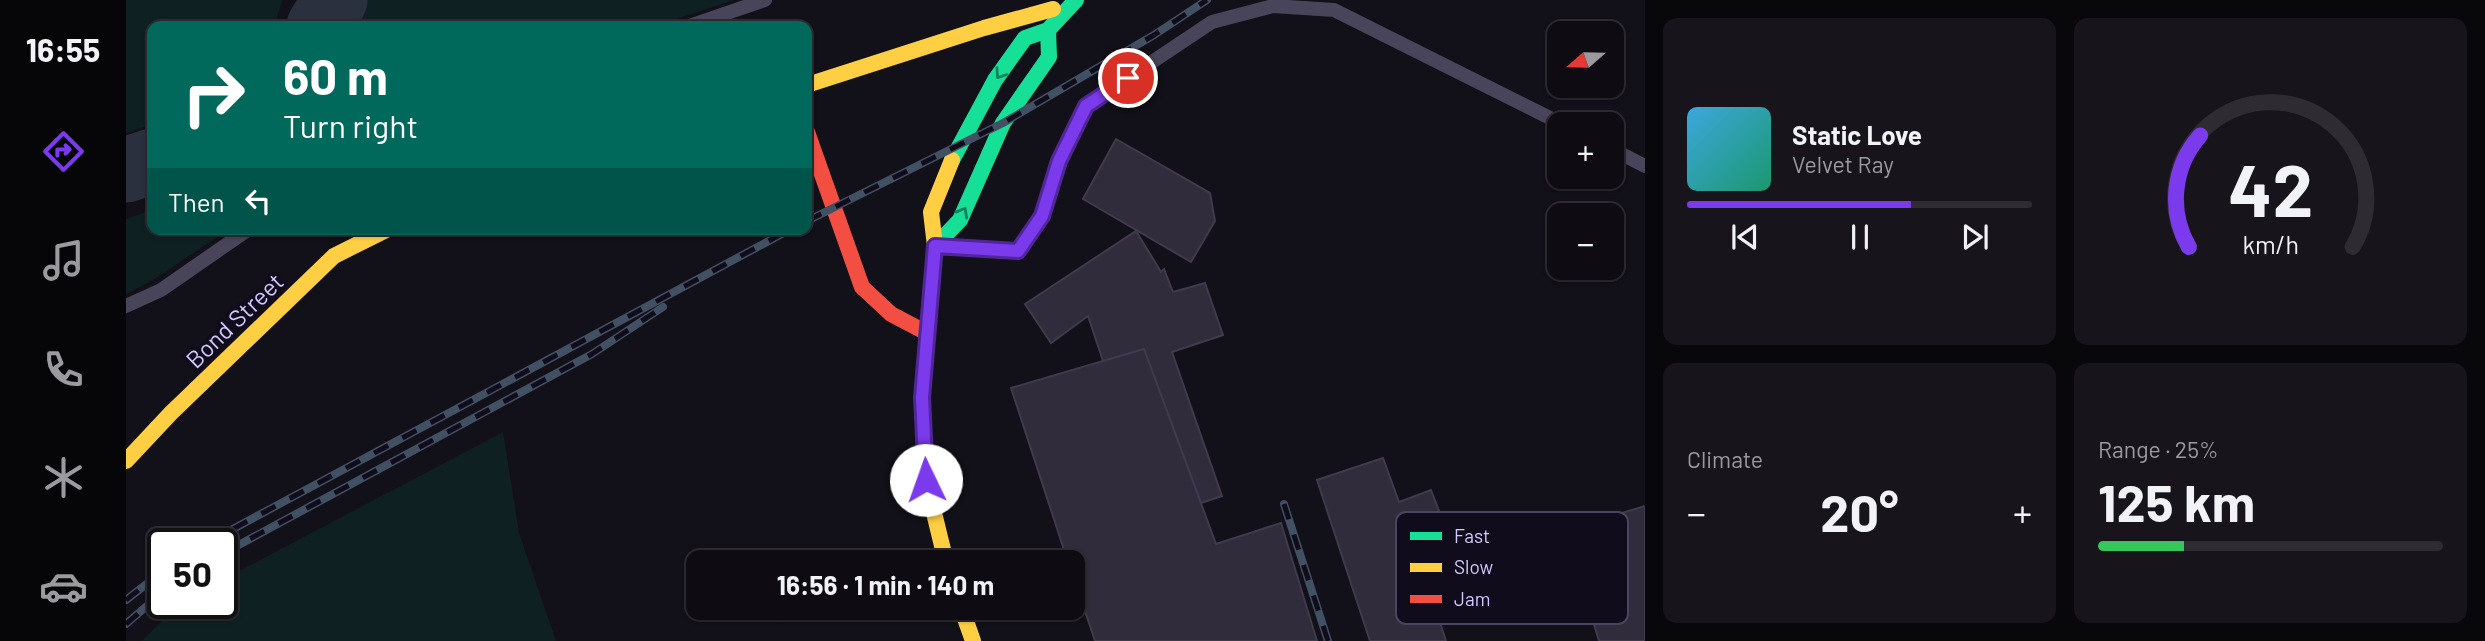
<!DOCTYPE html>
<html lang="en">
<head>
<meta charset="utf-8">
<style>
	:root { --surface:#0e0c12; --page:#17151b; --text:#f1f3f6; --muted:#9b9b9f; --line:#2e2c32; --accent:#7c3aed }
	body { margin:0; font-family:Barlow,sans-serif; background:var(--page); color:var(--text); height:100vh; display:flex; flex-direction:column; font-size:26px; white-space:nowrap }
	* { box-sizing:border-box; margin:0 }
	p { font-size:23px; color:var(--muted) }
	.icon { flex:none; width:38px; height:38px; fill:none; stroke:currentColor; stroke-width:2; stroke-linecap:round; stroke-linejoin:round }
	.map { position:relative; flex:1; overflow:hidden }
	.side { display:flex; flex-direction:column; gap:18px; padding:18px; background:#08070a; width:840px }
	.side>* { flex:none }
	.banner { position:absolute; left:21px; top:21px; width:665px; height:214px; border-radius:14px; box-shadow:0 2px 5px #0004,0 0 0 2px var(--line); background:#00695c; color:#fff; overflow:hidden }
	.needle { width:46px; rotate:250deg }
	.fabs { position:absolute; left:1421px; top:21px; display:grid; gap:14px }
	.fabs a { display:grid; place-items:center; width:77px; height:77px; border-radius:14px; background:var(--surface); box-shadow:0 2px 5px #0004,0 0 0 2px var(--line); font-size:35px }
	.speed { position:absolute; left:21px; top:528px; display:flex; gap:14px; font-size:35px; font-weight:700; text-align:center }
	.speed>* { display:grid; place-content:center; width:91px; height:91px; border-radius:50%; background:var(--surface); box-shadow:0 2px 5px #0004,0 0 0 2px var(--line); line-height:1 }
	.speed .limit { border:4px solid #111; border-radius:10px; background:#fff; color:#111 }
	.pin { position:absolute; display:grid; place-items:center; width:60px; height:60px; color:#fff; margin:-30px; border:4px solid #fff; border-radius:50%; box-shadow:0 2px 7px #0007 }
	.me { position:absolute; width:77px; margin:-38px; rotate:357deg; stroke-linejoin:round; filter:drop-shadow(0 0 5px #0008) }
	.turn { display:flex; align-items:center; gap:24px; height:147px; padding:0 21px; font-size:32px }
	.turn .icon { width:91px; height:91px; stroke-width:2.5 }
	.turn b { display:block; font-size:49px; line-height:60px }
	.then { display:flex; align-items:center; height:66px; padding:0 21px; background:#0003; gap:14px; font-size:26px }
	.big { font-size:52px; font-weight:700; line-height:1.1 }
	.side .tile { flex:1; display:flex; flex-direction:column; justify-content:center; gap:10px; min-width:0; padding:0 24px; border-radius:14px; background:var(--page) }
	.side .dial { align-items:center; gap:0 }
	.dial svg { height:182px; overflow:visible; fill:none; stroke:var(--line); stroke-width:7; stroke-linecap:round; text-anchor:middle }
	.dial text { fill:var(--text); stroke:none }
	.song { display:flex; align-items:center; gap:21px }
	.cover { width:84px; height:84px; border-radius:10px; background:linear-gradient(135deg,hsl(200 70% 55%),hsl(160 70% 35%)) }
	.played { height:7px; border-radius:4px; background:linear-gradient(90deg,var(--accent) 65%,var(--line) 65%) }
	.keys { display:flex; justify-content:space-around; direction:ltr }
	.heat { display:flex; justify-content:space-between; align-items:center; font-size:38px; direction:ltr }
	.charge { height:10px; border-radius:5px; background:linear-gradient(90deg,#34c759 25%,var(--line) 0) }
	.side .tiles { flex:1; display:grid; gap:18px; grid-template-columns:repeat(2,1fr) }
	.trip { position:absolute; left:560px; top:550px; width:399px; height:70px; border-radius:14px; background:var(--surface); box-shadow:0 2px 5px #0004,0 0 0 2px var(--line); font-weight:700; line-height:70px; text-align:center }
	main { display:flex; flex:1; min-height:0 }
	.dock { display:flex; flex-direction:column; width:126px; justify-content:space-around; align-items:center; background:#060507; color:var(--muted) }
	.dock .icon { width:49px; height:49px }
	.dock .on { color:var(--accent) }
	.dock b { font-size:32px; color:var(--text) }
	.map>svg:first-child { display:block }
</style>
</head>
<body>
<main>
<nav class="dock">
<b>16:55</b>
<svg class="icon on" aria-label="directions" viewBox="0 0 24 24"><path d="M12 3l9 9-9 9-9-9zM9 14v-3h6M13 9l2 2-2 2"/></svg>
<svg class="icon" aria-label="music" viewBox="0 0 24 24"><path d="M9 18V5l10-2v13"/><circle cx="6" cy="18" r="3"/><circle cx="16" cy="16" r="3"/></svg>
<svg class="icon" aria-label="phone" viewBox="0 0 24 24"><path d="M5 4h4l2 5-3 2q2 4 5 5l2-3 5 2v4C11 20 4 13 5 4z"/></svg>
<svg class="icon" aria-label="climate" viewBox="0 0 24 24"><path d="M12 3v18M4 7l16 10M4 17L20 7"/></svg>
<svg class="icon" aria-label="car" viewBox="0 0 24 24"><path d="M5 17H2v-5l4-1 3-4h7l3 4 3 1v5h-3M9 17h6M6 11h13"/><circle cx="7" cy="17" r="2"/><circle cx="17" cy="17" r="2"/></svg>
</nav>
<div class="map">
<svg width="1519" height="641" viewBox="0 0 1519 641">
	<rect width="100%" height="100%" fill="#121018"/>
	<g fill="#0f2023">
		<polygon points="0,0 156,0 149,26 26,26 26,124 0,133"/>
		<polygon points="237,0 608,0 529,26 234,26"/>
		<polygon points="26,210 26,229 103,229 30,278 0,294 0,219"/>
		<polygon points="377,432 393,533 430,641 16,641 52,604 96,604 96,580"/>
	</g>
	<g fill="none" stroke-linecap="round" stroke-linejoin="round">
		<g stroke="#2a303e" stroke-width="65">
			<polyline points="193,26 209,0"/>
			<polyline points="0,170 26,161"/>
		</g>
	</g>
	<g fill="#302c3b" stroke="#403a4d" stroke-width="2">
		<polygon points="990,139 1084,193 1089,221 1065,262 957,199"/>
		<polygon points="1010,231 1035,272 1038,269 1047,292 1079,283 1097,335 1046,352 1096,496 1075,503 1018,349 977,361 962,316 925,343 899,304"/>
		<polygon points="1018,349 1090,544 1155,523 1191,641 969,641 947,575 947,562 942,562 885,388"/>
		<polygon points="1257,458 1273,502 1305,490 1327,547 1294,559 1320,641 1244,641 1191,480"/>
		<polygon points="1519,506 1519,641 1473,641 1440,530"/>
		<polygon points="646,607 691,607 651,621"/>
	</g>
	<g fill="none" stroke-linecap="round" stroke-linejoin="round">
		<g stroke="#484459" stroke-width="14">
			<polyline points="563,26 639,0"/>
			<polyline points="1486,149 1519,166"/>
			<polyline points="816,246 893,251 916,216 933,161 960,106 1086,22 1147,6 1208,10 1436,124"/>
			<polyline points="0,306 35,290 123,229"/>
		</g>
		<g stroke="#16e098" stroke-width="16">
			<polyline points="826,160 869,80 899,38 922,30 950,0"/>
			<polyline points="809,246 834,220 877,123 923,57 922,30"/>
		</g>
		<g stroke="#ffcf43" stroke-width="16">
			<polyline points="681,85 858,28 927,9"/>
			<polyline points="0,461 45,413 208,256 262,229"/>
			<polyline points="820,562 800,480 796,397 809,246 805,212 826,160"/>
			<polyline points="835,607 847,641"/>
		</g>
		<polyline stroke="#f24e42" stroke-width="16" points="681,132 736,287 765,314 801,333"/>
		<defs>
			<g id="rail">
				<polyline points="681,221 877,123 1028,35 1081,0"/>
				<polyline points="1158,504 1202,641"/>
				<polyline points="79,544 665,229"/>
				<polyline points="96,554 466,354 537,307"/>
				<polyline points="0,600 37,571"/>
				<polyline points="0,624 37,592"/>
			</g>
		</defs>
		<use href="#rail" stroke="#415163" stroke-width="8"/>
		<use href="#rail" stroke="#100c1c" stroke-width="5" stroke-dasharray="16" stroke-linecap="butt"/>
	</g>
	<defs><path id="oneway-chevron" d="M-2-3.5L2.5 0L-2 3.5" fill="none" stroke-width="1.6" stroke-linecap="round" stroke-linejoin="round" transform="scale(1.75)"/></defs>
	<g stroke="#138160">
		<use href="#oneway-chevron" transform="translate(874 74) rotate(124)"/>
		<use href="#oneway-chevron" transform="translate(837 212) rotate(-61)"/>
	</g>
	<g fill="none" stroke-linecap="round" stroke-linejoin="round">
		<defs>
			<polyline id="route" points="800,480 796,397 809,246 892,251 916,216 933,161 960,106 1002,78"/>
		</defs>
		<use href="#route" stroke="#51269a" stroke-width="18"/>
		<use href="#route" stroke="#7c3aed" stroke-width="12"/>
	</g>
	<g text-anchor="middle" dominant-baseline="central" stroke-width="7" stroke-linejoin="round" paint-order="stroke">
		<g font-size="24" fill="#d5c8fe" stroke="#100c1c">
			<text transform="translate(108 320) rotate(-44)">Bond Street</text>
		</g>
	</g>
	<rect x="1270" y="512" width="232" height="112" rx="10" fill="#100c1c" stroke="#4b4460" stroke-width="2"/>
	<rect x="1284" y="532" width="32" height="8" fill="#16e098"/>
	<rect x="1284" y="563" width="32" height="9" fill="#ffcf43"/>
	<rect x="1284" y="595" width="32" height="8" fill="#f24e42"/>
	<g font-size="19" fill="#d5c8fe">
		<text x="1328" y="543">Fast</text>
		<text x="1328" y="574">Slow</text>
		<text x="1328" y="606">Jam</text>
	</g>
</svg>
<div class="fabs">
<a><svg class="needle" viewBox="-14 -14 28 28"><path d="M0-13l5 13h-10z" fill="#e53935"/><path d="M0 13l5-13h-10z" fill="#9b9b9f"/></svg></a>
<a>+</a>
<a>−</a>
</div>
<div class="speed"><div class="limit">50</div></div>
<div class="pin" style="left:1002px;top:78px;background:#d93025"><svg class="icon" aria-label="arrive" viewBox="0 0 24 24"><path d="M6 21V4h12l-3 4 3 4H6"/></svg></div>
<svg class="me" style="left:800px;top:480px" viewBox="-20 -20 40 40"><circle r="19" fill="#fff"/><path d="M0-13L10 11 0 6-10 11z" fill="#7c3aed"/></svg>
<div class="trip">16:56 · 1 min · 140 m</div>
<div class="banner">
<div class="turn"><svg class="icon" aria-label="right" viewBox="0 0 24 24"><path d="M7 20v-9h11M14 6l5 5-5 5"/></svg><div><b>60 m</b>Turn right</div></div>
<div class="then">Then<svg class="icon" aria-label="left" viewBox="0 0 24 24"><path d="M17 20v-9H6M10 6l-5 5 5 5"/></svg></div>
</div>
</div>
<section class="side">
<div class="tiles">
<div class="tile">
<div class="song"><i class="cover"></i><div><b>Static Love</b><p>Velvet Ray</p></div></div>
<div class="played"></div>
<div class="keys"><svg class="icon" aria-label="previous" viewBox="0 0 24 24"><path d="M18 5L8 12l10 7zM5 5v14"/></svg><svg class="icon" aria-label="pause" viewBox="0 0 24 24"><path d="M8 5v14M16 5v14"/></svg><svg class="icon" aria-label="next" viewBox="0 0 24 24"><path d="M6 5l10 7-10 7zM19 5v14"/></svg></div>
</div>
<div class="tile dial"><svg viewBox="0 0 100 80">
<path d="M14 69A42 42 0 1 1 86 69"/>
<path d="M14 69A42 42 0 0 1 19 20" stroke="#7c3aed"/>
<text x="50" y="56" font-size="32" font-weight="700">42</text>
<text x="50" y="72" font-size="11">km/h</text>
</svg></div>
<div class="tile"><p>Climate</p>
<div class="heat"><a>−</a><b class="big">20°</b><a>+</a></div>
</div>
<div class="tile"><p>Range · 25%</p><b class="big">125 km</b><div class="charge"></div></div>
</div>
</section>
</main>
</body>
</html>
